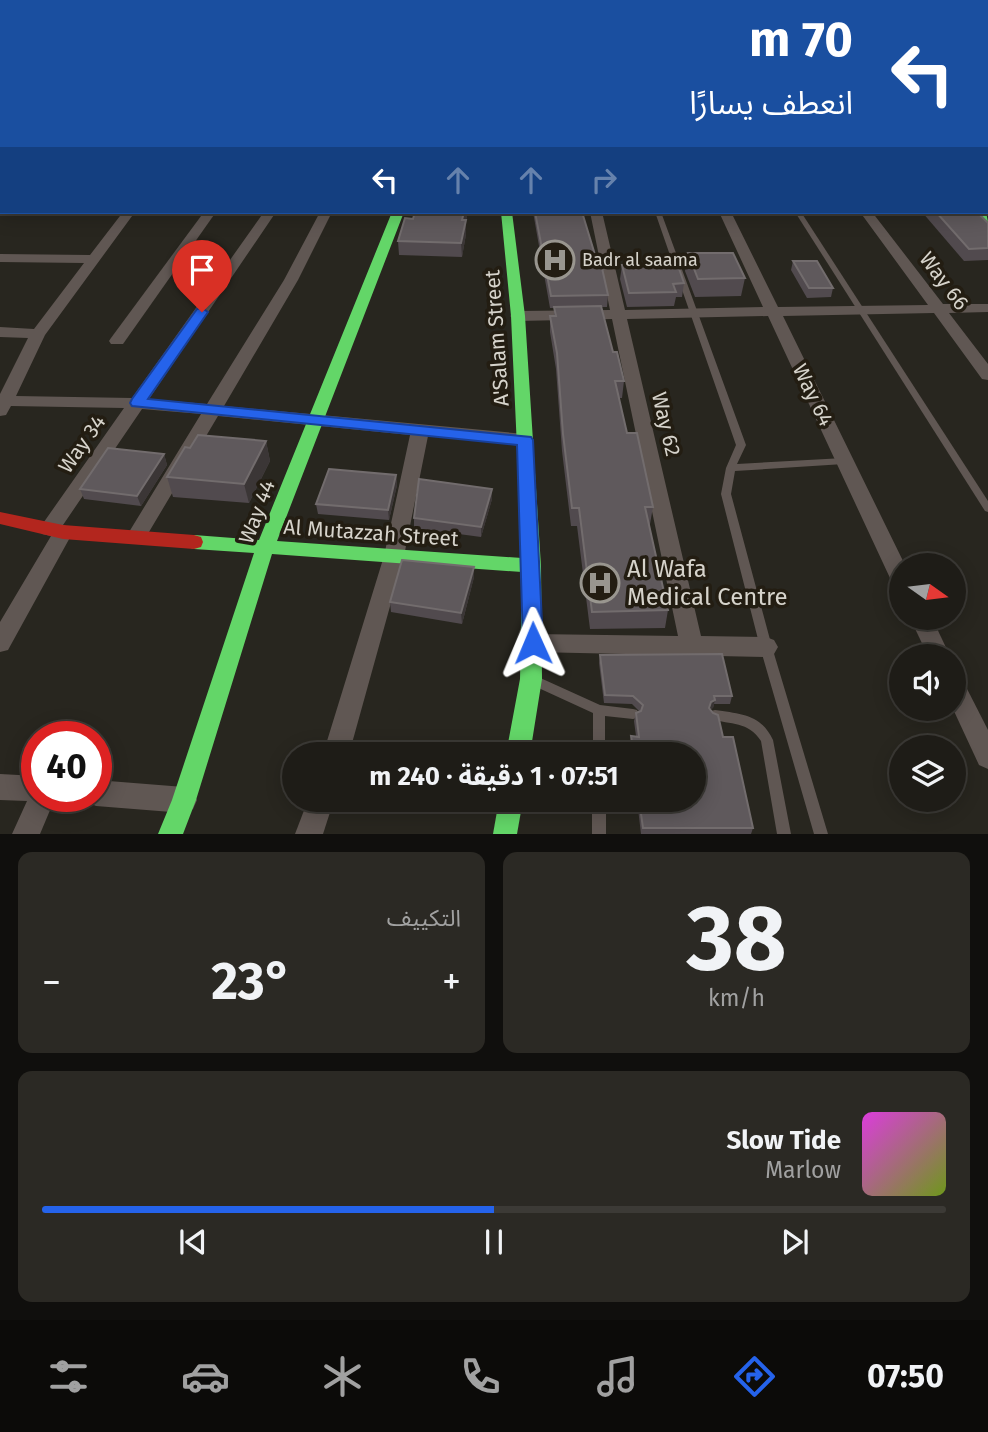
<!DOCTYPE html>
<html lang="ar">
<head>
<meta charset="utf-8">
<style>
	:root { --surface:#1e1c17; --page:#2b2924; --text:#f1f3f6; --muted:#a1a1a1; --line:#3c3a36; --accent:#2563eb }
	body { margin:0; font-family:"Fira Sans","Noto Sans Arabic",sans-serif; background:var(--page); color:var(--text); direction:rtl; height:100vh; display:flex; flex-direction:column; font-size:26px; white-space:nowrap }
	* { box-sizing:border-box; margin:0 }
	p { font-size:23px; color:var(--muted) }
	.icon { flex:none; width:38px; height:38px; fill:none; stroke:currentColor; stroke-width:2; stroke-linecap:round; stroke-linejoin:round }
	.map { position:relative; height:834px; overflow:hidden; direction:ltr }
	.side { display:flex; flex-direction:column; gap:18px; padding:18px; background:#100f0d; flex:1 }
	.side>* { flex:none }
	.guide { position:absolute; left:0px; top:0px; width:989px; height:214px; box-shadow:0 4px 18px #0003,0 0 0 2px var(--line); direction:rtl; background:#1a4fa0; color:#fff; overflow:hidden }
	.needle { width:46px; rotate:104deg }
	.controls { position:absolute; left:889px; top:553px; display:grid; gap:14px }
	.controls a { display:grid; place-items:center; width:77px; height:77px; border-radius:50%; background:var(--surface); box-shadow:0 4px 18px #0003,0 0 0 2px var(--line); font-size:35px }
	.speed { position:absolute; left:21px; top:721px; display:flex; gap:14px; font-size:35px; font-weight:700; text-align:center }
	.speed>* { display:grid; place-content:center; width:91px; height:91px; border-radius:50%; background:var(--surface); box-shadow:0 4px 18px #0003,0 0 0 2px var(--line); line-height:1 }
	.speed .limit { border:10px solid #d22; background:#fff; color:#111 }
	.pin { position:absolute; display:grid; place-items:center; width:60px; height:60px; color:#fff; margin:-72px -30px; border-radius:50% 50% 50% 0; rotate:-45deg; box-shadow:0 0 7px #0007 }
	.pin .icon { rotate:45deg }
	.me { position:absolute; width:77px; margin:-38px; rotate:359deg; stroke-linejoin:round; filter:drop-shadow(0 0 5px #0008) }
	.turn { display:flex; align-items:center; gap:24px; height:147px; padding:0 21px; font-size:32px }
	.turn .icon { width:91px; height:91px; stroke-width:2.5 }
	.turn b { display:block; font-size:49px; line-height:60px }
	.lanes { display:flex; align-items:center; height:66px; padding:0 21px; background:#0003; justify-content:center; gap:35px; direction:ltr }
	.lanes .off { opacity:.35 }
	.big { font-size:52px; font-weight:700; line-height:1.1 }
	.side .widget { flex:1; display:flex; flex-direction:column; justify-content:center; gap:10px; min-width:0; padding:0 24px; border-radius:14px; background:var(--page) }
	.side .dial { align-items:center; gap:0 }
	.dial b { font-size:91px; line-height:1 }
	.song { display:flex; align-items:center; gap:21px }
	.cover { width:84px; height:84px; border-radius:10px; background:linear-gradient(135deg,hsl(300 70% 55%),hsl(80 70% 35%)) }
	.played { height:7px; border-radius:4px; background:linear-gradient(90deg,var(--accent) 50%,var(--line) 50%) }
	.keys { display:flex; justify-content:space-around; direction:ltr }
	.heat { display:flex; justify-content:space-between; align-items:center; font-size:38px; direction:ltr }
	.side .tiles { flex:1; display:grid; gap:18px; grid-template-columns:1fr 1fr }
	.widget:last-child { grid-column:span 2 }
	.trip { position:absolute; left:282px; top:742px; width:424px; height:70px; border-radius:35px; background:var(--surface); box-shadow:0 4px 18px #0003,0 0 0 2px var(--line); font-weight:700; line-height:70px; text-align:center; direction:rtl }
	.tab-bar { display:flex; height:112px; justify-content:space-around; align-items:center; background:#0c0b09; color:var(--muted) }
	.tab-bar .icon { width:49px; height:49px }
	.tab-bar .on { color:var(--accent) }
	.tab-bar b { font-size:32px; color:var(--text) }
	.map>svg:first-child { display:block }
</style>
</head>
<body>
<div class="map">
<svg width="988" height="834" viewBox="0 0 988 834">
	<rect width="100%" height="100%" fill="#28261f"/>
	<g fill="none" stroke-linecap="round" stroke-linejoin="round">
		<g fill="#605753" fill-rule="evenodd">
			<rect x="0" y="18" width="2" height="2"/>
			<polygon points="655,212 661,212 746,445 737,464 844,458 849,461 844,464 735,471 731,494 772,647 828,834 814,834 760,647 721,494 726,468 736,445"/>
			<polygon points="795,212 801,212 988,501 988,512 985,511"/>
			<polygon points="536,676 600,705 633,709 637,710 639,714 637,718 633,719 605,716 605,754 593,754 593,713 532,685 530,681 532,677"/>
			<path d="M 715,710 C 741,714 761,714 773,740 L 791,834 L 777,834 L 761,741 C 748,721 731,725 711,719 L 709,715 L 711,711 Z"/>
			<rect x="592" y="800" width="14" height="34"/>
		</g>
		<g fill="#605753" fill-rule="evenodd">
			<polygon points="237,0 245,0 235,2"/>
			<polygon points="278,0 286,0 277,2"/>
			<polygon points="313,0 321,0 312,2"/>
			<polygon points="353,0 361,0 351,2"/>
			<polygon points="386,0 394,0 385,2"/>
			<polygon points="436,0 444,0 435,2"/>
			<polygon points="533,0 541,0 542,2 534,2"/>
			<polygon points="569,0 577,0 578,2 570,2"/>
			<polygon points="607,0 615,0 616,2 608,2"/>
			<polygon points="661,0 669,0 670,2 662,2"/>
			<polygon points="704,0 712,0 713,2 705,2"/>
			<polygon points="856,0 864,0 866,2 857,2"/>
			<polygon points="932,0 941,0 943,2 934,2"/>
			<rect x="987" y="7" width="1" height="5"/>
			<rect x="987" y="30" width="1" height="4"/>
			<polygon points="987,42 988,43 988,49 987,48"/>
			<rect x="987" y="67" width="1" height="6"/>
			<rect x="987" y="96" width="1" height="7"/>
			<rect x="987" y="171" width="1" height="8"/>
			<polygon points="123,212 135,212 45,335 16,396 132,398 264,212 276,212 149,399 207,404 284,280 320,212 332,212 298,280 224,406 525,434 534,440 525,446 428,436 404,556 349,754 323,754 384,556 410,435 218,416 143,542 136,544 129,542 126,537 201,414 142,409 63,525 70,527 73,532 8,650 0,652 0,622 51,536 42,534 39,529 124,408 11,406 6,415 0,416 0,394 28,338 0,337 0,327 34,329 84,263 0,262 0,254 90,255"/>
			<polygon points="204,212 216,212 123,344 111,344 109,341 111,338"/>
			<polygon points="590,212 602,212 625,310 763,307 719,212 731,212 778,307 928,305 860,212 872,212 943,304 988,304 988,312 949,313 988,364 988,380 982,379 934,313 783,316 905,565 901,565 901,586 893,584 890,578 768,316 627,319 701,636 766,637 774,640 778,647 774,654 766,657 533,652 525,650 522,643 525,636 533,634 678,636 612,319 518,321 510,316 518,311 610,310"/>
			<polygon points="910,618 932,618 950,656 928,656"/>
			<polygon points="954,676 962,679 988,730 988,769 979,765 953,709"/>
			<polygon points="0,774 37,776 37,796 56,796 40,834 12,834 27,801 0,800"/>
			<polygon points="96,780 184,787 193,791 197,800 193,809 184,813 96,806 87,802 84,796 96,796"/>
			<polygon points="308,800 334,800 323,834 295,834"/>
		</g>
		<g fill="#63d668" fill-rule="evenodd">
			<polygon points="163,0 170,0 162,2"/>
			<rect x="485" y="0" width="6" height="2"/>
			<polygon points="760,0 767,0 768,2 761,2"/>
			<rect x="987" y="103" width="1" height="6"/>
			<polygon points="2,146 2,153 0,153 0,147"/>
			<rect x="987" y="191" width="1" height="7"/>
			<polygon points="392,212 404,212 277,541 522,558 511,316 501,212 512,212 525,316 541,566 542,679 530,754 506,754 520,679 522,572 272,554 196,800 183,834 158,834 172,800 254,553 194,549 187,547 185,542 187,537 194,535 259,540"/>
			<polygon points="975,212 986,212 988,222"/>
			<polygon points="499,800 523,800 517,834 493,834"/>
		</g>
		<polygon fill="#b3261e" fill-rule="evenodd" points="0,512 63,525 194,535 201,537 203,542 201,547 194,549 63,539 0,524"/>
	</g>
	<g fill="#514a4e">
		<polygon points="943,0 988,0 988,6 987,6 987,2 945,2"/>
		<polygon points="415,212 468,212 466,220 466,234 462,257 399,255 398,241 413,219"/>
		<polygon points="533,212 582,212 608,295 607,307 601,307 613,352 624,381 622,398 619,398 627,433 653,507 650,524 649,524 668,610 665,628 590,629 577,526 571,526 562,451 556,369 550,332 550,316 554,316 554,308 550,308"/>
		<polygon points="922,212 977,212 988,223 988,260 964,261"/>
		<polygon points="688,253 745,278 741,296 695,297 685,271"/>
		<polygon points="793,261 833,288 831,297 807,298 791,270"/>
		<polygon points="622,265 684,283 682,297 676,297 674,306 627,307 620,279"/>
		<polygon points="266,441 270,461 249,503 173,497 167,477 190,448"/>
		<polygon points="164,454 167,465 141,506 84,499 80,489"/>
		<polygon points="396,475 397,485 389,520 318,514 316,504"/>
		<polygon points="492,489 492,499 481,537 414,528 414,518"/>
		<polygon points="474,577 462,624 391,612 390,602"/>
		<polygon points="600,655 732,696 730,704 714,704 713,708 710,709 723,737 753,828 751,834 641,834 637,800 693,800 693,754 631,754 630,744 631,736 636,736 634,721 636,713 640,712 632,704 604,703 599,663"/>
	</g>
	<g fill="#3b3636">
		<polygon points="464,212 468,212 463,234 462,220"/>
		<polygon points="466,220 466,234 462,257 461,243"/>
		<polygon points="266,441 270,461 249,503 244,484"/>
		<polygon points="164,454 167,465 141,506 137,496"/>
		<polygon points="396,475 397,485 389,520 388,510"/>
		<polygon points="492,489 492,499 481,537 481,527"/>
		<polygon points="474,567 474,577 462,624 461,613"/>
		<polygon points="715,700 713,708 709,710 711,702"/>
	</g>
	<g fill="#5f595c" stroke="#726c6d" stroke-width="2">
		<polygon points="718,0 744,0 746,2 719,2"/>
		<polygon points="800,0 829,0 831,2 802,2"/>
		<polygon points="877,0 924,0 926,2 879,2"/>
		<polygon points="415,212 464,212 462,220 466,220 461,243 398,241 405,218 413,219"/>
		<polygon points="535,212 582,212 599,268 602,268 608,295 551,296"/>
		<polygon points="936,212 977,212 988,223 988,248 969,249"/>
		<polygon points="688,253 733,253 745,278 698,279"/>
		<polygon points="793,261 817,261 833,288 809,288"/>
		<polygon points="677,263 684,283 673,284 676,292 629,293 622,265"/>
		<polygon points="601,306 613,352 617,352 624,381 615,381 627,433 637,433 653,507 645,507 668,610 592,612 579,508 572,508 563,434 557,353 550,316 556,316 554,307"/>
		<polygon points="198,435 266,441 244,484 167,477 185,447 190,448"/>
		<polygon points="108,448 164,454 137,496 80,489"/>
		<polygon points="329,469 396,475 388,510 316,504"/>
		<polygon points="419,479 492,489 481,527 414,518"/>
		<polygon points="402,560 474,567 461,613 390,602"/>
		<polygon points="722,654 732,696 714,696 715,700 711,702 709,708 713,713 718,715 723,737 733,737 753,828 643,828 639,800 693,800 693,754 634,754 631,736 639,737 636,713 641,711 643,705 633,696 605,695 600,655"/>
	</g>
	<polygon fill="#2563eb" stroke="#184099" stroke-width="2" points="202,308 208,312 148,399 531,437 533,440 543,643 540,649 533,652 526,649 523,643 517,445 132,406 130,403 132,399 197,309"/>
	<defs>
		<symbol id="hospital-ring" viewBox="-11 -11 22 22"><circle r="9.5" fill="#231d12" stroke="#99968f" stroke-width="1.5"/><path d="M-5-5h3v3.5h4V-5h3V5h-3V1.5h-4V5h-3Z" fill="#99968f"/></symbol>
	</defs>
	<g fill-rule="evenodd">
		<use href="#hospital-ring" x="533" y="238" width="44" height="44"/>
		<use href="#hospital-ring" x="578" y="561" width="44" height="44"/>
	</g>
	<g text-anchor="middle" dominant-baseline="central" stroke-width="7" stroke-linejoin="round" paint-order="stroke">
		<g font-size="18" fill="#d6d3cb" stroke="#231d12" text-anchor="start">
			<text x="582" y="260">Badr al saama</text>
		</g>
		<g font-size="21" fill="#d6d3cb" stroke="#231d12">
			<text transform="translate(944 281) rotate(53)">Way 66</text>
			<text transform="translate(497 338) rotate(-94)">A'Salam Street</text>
			<text transform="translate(813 395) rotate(64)">Way 64</text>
			<text transform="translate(666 424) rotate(77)">Way 62</text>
			<text transform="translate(82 444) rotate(-55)">Way 34</text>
			<text transform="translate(257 512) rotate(-69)">Way 44</text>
			<text transform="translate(371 533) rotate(4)">Al Mutazzah Street</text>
		</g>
		<g font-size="24" fill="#d6d3cb" stroke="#231d12" text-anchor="start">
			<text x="627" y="569">Al Wafa<tspan x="627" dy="28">Medical Centre</tspan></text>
		</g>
	</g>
</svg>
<div class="controls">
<a><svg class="needle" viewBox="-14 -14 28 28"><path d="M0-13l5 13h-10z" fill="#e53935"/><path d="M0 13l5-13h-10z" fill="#a1a1a1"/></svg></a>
<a><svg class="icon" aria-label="sound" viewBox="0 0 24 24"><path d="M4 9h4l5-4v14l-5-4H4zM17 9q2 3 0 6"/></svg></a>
<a><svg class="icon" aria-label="layers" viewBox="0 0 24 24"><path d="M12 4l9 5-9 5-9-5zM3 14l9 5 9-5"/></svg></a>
</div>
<div class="speed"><div class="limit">40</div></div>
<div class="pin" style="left:202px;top:312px;background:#d93025"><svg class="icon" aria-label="arrive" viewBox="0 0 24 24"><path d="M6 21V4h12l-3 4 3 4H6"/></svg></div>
<svg class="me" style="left:533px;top:643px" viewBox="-20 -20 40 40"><path d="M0-17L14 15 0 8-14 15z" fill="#2563eb" stroke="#fff" stroke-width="4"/></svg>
<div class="trip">07:51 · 1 دقيقة · 240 m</div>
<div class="guide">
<div class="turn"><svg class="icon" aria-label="left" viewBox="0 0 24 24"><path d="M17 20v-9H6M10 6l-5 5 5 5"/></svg><div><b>70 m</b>انعطف يسارًا</div></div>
<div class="lanes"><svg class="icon" aria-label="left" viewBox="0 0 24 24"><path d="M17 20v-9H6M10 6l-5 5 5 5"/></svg><svg class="icon off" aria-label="ahead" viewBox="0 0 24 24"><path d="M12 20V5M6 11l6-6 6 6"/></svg><svg class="icon off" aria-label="ahead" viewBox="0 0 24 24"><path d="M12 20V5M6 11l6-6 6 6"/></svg><svg class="icon off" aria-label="right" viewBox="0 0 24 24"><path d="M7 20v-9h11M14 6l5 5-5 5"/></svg></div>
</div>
</div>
<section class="side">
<div class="tiles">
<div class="widget dial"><b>38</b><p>km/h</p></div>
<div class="widget"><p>التكييف</p>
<div class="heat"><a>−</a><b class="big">23°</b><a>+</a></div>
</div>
<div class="widget">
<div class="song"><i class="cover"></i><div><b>Slow Tide</b><p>Marlow</p></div></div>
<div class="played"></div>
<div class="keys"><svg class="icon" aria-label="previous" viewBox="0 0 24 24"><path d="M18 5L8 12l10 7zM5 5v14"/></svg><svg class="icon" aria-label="pause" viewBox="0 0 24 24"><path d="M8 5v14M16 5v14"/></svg><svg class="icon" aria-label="next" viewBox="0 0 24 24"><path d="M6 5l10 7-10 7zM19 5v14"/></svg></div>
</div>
</div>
</section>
<nav class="tab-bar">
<b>07:50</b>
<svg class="icon on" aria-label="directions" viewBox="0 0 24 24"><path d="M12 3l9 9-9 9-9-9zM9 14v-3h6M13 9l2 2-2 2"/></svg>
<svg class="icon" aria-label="music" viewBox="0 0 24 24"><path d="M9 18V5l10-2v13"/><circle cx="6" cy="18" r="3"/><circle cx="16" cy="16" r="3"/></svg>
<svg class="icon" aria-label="phone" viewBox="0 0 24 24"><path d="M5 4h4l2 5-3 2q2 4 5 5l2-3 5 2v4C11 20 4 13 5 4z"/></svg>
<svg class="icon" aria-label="climate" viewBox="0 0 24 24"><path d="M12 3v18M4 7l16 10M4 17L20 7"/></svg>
<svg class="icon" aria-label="car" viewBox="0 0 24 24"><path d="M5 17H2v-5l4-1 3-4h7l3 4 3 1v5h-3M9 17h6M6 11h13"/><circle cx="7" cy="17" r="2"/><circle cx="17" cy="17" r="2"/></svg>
<svg class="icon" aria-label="filters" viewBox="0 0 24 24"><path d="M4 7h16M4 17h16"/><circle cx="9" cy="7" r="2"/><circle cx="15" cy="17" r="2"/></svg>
</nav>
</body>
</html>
